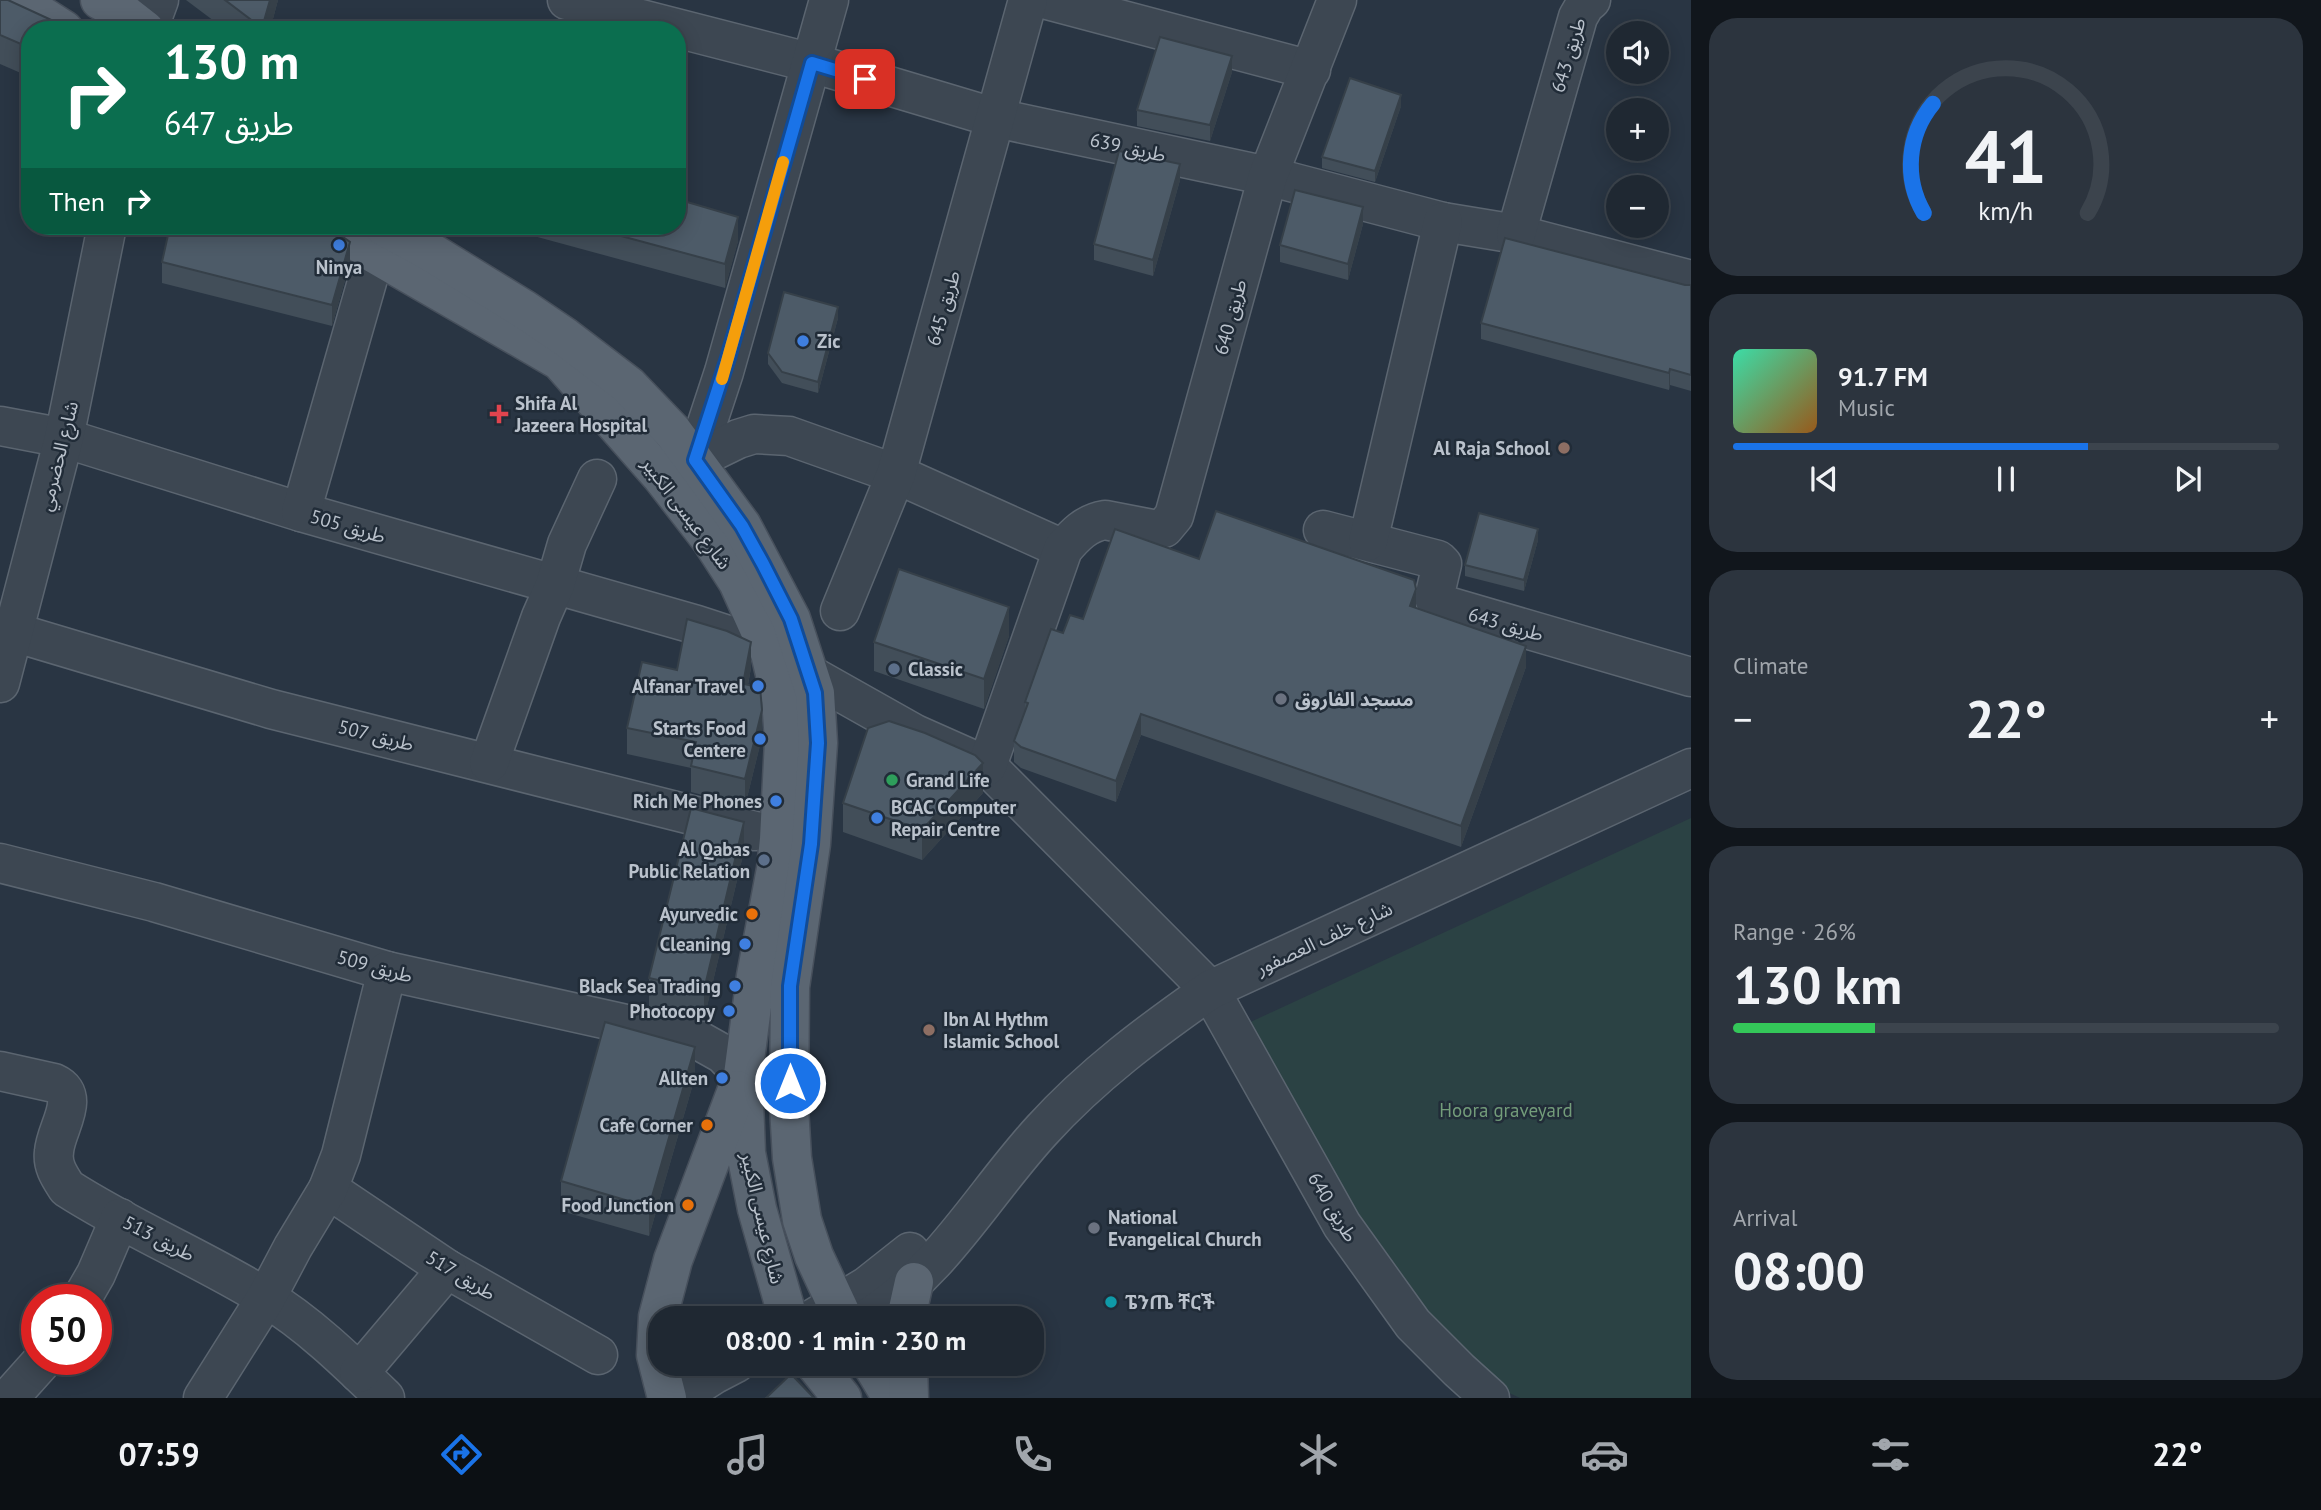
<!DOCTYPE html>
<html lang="en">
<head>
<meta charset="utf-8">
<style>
	:root { --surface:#1f2832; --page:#2c343e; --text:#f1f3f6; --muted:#a1a6ac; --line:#3c444d; --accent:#1a73e8 }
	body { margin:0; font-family:"PT Sans","Noto Sans Arabic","Noto Sans Ethiopic",sans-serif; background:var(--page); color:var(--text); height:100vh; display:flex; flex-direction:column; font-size:26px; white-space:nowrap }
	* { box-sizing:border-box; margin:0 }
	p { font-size:23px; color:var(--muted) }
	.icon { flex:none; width:38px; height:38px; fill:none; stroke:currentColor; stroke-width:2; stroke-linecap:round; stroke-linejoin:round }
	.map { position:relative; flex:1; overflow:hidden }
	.details { display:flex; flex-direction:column; gap:18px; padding:18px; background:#11161c; width:630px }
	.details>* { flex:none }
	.hud { position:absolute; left:21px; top:21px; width:665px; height:214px; border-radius:28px; box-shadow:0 4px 18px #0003,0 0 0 2px var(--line); background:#0b6e4f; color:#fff; overflow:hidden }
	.buttons { position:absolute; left:1606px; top:21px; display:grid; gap:14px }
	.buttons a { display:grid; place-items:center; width:63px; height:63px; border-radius:50%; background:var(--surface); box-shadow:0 4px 18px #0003,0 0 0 2px var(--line); font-size:35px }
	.speed { position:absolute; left:21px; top:1284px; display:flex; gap:14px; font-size:35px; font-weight:700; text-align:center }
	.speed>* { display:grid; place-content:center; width:91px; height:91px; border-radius:50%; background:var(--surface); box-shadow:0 4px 18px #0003,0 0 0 2px var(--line); line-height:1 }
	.speed .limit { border:10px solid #d22; background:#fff; color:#111 }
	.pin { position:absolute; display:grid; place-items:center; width:60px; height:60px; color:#fff; margin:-30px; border-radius:14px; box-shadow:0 4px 10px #0006 }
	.me { position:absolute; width:77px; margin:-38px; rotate:0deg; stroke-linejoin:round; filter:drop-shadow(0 0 5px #0008) }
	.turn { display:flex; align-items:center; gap:24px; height:147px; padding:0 28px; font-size:32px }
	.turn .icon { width:91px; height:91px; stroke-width:2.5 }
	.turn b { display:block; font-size:49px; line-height:60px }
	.then { display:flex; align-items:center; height:66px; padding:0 28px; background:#0003; gap:14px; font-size:26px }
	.big { font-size:52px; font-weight:700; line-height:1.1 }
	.details .tile { flex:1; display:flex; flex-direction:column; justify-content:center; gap:10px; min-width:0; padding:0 24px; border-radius:28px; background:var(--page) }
	.details .dial { align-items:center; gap:0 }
	.dial svg { height:182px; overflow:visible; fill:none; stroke:var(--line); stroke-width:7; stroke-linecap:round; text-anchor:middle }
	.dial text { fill:var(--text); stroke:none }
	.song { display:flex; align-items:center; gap:21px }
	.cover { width:84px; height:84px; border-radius:10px; background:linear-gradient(135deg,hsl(160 70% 55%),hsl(30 70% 35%)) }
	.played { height:7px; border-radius:4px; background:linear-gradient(90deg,var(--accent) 65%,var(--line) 65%) }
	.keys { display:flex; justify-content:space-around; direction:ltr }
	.heat { display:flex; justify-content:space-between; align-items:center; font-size:38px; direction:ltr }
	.charge { height:10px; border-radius:5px; background:linear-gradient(90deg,#34c759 26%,var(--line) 0) }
	.trip { position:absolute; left:648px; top:1306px; width:396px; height:70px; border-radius:28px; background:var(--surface); box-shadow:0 4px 18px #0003,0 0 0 2px var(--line); font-weight:700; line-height:70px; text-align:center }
	.menu { display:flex; height:112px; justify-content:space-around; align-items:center; background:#0c1014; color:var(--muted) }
	.menu .icon { width:49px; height:49px }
	.menu .on { color:var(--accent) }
	.menu b { font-size:32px; color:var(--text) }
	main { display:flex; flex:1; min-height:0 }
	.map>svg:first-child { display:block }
</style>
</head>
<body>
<main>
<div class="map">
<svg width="1691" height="1398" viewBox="0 0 1691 1398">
	<rect width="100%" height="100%" fill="#293543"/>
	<polygon fill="#2b4244" points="1691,818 1691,1398 1520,1398 1505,1391 1461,1353 1376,1256 1244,1025"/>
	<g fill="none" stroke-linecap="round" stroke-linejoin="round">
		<defs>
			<g id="minor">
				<polyline points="567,0 812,63 996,118 1268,176 1443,222 1516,234 1691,280"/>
				<polyline points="1047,0 1311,70"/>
				<polyline points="148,30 159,0"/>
				<polyline points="1516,234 1578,17 1585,5 1591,0"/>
				<polyline points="0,426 64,438 301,512 697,625 737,638"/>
				<polyline points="695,460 724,372 829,0"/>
				<polyline points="695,460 738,439 754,434 789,436 896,474 1063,549"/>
				<polyline points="301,512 375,254 391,230"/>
				<polyline points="1323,530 1438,560 1442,564 1434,598 1437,603 1691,677"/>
				<polyline points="1368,541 1443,222"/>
				<polyline points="840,611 896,474 1028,0"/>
				<polyline points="0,628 271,709 755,831"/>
				<polyline points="789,663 915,734 987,766 1210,990 1342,1225 1413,1324 1459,1370 1490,1398"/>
				<polyline points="0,683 64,438 107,226"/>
				<polyline points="489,763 541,617 555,585 567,544 597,479"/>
				<path d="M 987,766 L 1063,549 C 1075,535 1086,523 1105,520 L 1157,530 L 1164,528 L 1174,516 L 1268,176 L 1337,0"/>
				<polyline points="0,863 154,902 387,971 698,1040 723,1054 743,1075"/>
				<path d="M 0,1071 L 54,1083 C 83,1096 55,1129 54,1152 C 52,1166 60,1177 67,1188 C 129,1228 199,1257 263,1296 C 307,1322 348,1362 385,1398"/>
				<polyline points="328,1189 447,1269 598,1355"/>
				<polyline points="81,1300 96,1274 120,1218"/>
				<polyline points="814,1318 867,1286 910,1252"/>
				<path d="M 868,1318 C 943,1270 984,1193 1042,1130 C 1092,1075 1150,1032 1210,990 L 1691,768"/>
				<polyline points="359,1373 447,1269"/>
				<polyline points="9,1398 43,1360"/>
				<polyline points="203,1398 266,1298 293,1247 328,1189 341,1155 387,971"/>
				<polyline points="678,1398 713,1375 736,1363"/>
			</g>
			<g id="major">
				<polyline points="17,0 64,30"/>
				<polyline points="100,0 122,12 145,30"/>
				<polyline points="336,226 375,254 560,361 662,477 711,540 738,582 770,653 781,699 784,741 779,839 776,869 756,976 743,1075 746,1153 757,1209 788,1318"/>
				<polyline points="383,226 429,251 525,310 565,337 628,385 673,432 742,526 791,619 815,693 818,743 811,844 790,987 789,1107 792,1158 802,1220 814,1256 843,1318"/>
				<polyline points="906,1318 914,1282"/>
				<polyline points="814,1363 842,1398"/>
				<polyline points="871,1363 892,1398"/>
				<polyline points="908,1363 909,1398"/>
				<polyline points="667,1398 656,1355 658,1317 673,1260 737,1090"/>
			</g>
		</defs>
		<use href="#minor" stroke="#5b6570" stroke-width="41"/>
		<use href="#major" stroke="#47505c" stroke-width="41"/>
		<use href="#minor" stroke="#3d4752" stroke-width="38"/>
		<use href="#major" stroke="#5b6672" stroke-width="38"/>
	</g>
	<g fill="#424e59">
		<polygon points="0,0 30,30 30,77 0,64"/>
		<polygon points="186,0 278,0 270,30 226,30"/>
		<polygon points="1232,72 1210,141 1137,126 1137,110"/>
		<polygon points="1401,106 1375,182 1322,168 1322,157"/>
		<polygon points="1180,180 1153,276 1094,260 1094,244"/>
		<polygon points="1363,224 1348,280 1280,262 1280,245"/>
		<polygon points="497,226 677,226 738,241 725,288"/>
		<polygon points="162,262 350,263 332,326 162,283"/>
		<polygon points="1685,285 1691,285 1691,391 1670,385 1669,390 1481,339 1481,323"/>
		<polygon points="838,318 818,393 782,383 768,364 768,353"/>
		<polygon points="1538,540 1524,591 1465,576 1465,565"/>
		<polygon points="1199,559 1416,608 1526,667 1461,847 1141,735 1116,802 1021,768 1014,762 1014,741 1025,711 1025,702 1063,633 1083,619"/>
		<polygon points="1009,636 984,709 874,671 874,642"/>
		<polygon points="751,668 748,685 762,737 745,806 691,792 691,768 627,754 627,728 677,670"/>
		<polygon points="983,793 922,860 843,832 843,803"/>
		<polygon points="744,851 704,1019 649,1007 649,978"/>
		<polygon points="695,1077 649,1236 561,1211 561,1181"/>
	</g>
	<g fill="#364049">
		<polygon points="270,0 278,0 270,30 262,30"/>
		<polygon points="1232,56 1232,72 1210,141 1210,125"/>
		<polygon points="1401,95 1401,106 1375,182 1375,171"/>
		<polygon points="1180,164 1180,180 1153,276 1153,260"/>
		<polygon points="1363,207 1363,224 1348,280 1348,264"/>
		<polygon points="738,217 738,241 725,288 725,264"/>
		<polygon points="350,242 350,263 332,326 332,305"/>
		<polygon points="838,307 838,318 818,393 818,382"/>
		<polygon points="1670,369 1670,385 1669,390 1669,373"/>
		<polygon points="1538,529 1538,540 1524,591 1524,580"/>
		<polygon points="1416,589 1416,610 1410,606"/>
		<polygon points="1009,607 1009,636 984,709 984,679"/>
		<polygon points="751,642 751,668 743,710 743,684"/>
		<polygon points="1526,646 1526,667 1461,847 1461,826"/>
		<polygon points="762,710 762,737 745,806 745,779"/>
		<polygon points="1141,714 1141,735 1116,802 1116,781"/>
		<polygon points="983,763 983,793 922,860 922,830"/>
		<polygon points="744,822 744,851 704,1019 704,990"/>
		<polygon points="695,1047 695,1077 649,1236 649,1207"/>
	</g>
	<g fill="#4d5b68" stroke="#364049" stroke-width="2">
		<polygon points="0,0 8,0 73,30 30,30 30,48 0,35"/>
		<polygon points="225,0 270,0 262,28"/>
		<polygon points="1160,37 1232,56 1210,125 1137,110"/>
		<polygon points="1350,78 1401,95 1375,171 1322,157"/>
		<polygon points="1119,151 1180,164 1153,260 1094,244"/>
		<polygon points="1295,190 1363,207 1348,264 1280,245"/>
		<polygon points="677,199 738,217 725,264 584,226 677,226"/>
		<polygon points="170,226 327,226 350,242 332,305 162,262"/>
		<polygon points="1505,238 1685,285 1691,285 1691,375 1670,369 1669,373 1481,323"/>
		<polygon points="784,292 838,307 818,382 782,372 768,353"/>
		<polygon points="1216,511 1414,580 1416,589 1410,606 1526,646 1461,826 1141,714 1116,781 1021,747 1014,741 1028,703 1025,702 1051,629 1063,633 1070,615 1083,619 1115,529 1199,559"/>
		<polygon points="1479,513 1538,529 1524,580 1465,565"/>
		<polygon points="899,569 1009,607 984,679 874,642"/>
		<polygon points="687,619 727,631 751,642 743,684 760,687 762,710 745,779 691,766 696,742 627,728 642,662 677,670"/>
		<polygon points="889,721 925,733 975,755 983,763 922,830 843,803 868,728"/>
		<polygon points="691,808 744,822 704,990 649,978"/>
		<polygon points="605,1022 695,1047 649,1207 561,1181"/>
		<polygon points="791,1374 814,1398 766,1398"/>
	</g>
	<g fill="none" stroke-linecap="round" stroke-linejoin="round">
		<defs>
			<polyline id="route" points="790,1083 790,986 811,844 818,743 815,693 791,619 763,564 742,526 695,460 728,358 812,63 865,79"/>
		</defs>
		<use href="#route" stroke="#114b97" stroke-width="18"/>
		<use href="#route" stroke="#1a73e8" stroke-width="12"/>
		<polyline stroke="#f59e0b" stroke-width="12" points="722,379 783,162"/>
	</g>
	<g fill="#3f7fe0" stroke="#212c38" stroke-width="2.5">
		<circle cx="339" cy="245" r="7"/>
		<circle cx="803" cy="341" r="7"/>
		<circle cx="758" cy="686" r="7"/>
		<circle cx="760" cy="739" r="7"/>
		<circle cx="776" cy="801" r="7"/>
		<circle cx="877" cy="818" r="7"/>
		<circle cx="745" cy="944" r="7"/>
		<circle cx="735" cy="986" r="7"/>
		<circle cx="729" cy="1011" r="7"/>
		<circle cx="722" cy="1078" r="7"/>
	</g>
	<path fill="#e0444e" stroke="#212c38" stroke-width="2.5" d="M495.5 403.5h7v7h7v7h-7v7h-7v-7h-7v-7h7z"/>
	<g fill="#8d6e63" stroke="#212c38" stroke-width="2.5">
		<circle cx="1564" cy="448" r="7"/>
		<circle cx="929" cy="1030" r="7"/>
	</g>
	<g fill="#5c6f8a" stroke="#212c38" stroke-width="2.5">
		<circle cx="894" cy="669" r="7"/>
		<circle cx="764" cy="860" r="7"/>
	</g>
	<g fill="#6b7280" stroke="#212c38" stroke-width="2.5">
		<circle cx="1281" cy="699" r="7"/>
		<circle cx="1094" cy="1228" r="7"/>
	</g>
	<circle fill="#2e9e5b" stroke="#212c38" stroke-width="2.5" cx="892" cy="780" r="7"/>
	<g fill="#e8710a" stroke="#212c38" stroke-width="2.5">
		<circle cx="752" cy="914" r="7"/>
		<circle cx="707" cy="1125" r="7"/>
		<circle cx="688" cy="1205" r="7"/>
	</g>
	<circle fill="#0f9aa8" stroke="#212c38" stroke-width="2.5" cx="1111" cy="1302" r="7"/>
	<g text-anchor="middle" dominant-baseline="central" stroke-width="5" stroke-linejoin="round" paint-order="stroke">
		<g font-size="19" fill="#bac2cc" stroke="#212c38">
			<text transform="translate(1568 55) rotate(-73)">طريق 643</text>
			<text transform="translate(1128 147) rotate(12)">طريق 639</text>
			<text transform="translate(943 308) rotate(-74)">طريق 645</text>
			<text transform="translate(1230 317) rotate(-75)">طريق 640</text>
			<text transform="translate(58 456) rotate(-76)">شارع الحضرمي</text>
			<text transform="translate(687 513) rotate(53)">شارع عيسى الكبير</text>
			<text transform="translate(348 526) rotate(16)">طريق 505</text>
			<text transform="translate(1506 624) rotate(16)">طريق 643</text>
			<text transform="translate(376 735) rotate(14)">طريق 507</text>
			<text transform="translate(1324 938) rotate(-25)">شارع خلف العصفور</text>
			<text transform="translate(375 966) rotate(15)">طريق 509</text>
			<text transform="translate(1333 1207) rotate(59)">طريق 640</text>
			<text transform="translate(763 1218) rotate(77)">شارع عيسى الكبير</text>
			<text transform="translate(159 1238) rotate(27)">طريق 513</text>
			<text transform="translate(461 1275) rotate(31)">طريق 517</text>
		</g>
		<g font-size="19" font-weight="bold" fill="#bac2cc" stroke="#212c38" text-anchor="end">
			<text x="339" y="267" text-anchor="middle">Ninya</text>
			<text x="817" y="341" text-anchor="start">Zic</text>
			<text x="515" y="403" text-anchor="start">Shifa Al<tspan x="515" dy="22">Jazeera Hospital</tspan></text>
			<text x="1550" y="448">Al Raja School</text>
			<text x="908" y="669" text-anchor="start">Classic</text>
			<text x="744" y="686">Alfanar Travel</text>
			<text x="1295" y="699" text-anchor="start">مسجد الفاروق</text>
			<text x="746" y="728">Starts Food<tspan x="746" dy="22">Centere</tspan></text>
			<text x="906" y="780" text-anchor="start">Grand Life</text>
			<text x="762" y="801">Rich Me Phones</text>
			<text x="891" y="807" text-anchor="start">BCAC Computer<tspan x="891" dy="22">Repair Centre</tspan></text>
			<text x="750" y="849">Al Qabas<tspan x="750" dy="22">Public Relation</tspan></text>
			<text x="738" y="914">Ayurvedic</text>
			<text x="731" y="944">Cleaning</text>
			<text x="721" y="986">Black Sea Trading</text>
			<text x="715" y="1011">Photocopy</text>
			<text x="943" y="1019" text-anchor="start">Ibn Al Hythm<tspan x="943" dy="22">Islamic School</tspan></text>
			<text x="708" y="1078">Allten</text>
			<text x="693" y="1125">Cafe Corner</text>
			<text x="674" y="1205">Food Junction</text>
			<text x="1108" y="1217" text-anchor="start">National<tspan x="1108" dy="22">Evangelical Church</tspan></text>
			<text x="1125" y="1302" text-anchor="start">ፔንጤ ቸርች</text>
		</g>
		<g font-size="19" fill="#739c7a" stroke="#212c38">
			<text x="1506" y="1110">Hoora graveyard</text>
		</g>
	</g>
</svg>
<div class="buttons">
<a><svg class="icon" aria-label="sound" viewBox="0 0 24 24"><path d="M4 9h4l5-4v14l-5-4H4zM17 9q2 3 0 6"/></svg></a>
<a>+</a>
<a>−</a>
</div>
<div class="speed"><div class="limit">50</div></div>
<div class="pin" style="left:865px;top:79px;background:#d93025"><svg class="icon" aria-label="arrive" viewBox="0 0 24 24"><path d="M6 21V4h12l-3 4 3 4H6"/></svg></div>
<svg class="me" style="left:790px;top:1083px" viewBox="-20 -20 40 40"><circle r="17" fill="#1a73e8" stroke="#fff" stroke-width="3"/><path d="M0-11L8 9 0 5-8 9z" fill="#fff"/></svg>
<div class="trip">08:00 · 1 min · 230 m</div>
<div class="hud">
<div class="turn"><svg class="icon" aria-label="right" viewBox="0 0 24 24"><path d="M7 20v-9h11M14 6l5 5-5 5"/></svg><div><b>130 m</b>طريق 647</div></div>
<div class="then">Then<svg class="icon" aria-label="right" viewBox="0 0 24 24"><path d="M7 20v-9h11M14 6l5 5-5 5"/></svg></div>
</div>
</div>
<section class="details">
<div class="tile dial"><svg viewBox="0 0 100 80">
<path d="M14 69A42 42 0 1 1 86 69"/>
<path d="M14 69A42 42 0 0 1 18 21" stroke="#1a73e8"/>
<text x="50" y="56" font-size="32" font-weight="700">41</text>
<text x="50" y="72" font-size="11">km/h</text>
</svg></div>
<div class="tile">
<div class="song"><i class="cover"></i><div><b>91.7 FM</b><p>Music</p></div></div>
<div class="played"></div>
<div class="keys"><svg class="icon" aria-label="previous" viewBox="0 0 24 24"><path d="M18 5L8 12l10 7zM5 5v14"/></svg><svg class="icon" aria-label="pause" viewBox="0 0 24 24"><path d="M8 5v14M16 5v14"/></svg><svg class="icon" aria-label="next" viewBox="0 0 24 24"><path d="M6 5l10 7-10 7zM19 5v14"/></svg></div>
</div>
<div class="tile"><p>Climate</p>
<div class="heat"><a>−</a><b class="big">22°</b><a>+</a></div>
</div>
<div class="tile"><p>Range · 26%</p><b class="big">130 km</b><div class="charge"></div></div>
<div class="tile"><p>Arrival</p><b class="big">08:00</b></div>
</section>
</main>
<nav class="menu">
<b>07:59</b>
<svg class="icon on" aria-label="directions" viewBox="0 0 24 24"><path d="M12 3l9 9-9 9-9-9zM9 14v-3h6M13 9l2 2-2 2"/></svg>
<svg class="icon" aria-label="music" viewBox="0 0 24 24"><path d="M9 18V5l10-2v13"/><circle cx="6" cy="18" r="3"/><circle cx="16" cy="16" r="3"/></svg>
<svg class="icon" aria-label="phone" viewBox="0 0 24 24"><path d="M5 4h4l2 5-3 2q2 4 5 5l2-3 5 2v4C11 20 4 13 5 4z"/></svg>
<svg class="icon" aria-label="climate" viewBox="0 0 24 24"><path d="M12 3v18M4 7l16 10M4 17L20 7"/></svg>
<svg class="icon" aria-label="car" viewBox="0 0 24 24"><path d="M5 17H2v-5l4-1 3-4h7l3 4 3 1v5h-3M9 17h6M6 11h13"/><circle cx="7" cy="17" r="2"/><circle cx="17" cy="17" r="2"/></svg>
<svg class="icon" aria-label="filters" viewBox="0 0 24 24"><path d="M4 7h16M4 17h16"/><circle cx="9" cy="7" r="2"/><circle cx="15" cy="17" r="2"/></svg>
<b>22°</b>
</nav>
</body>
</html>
